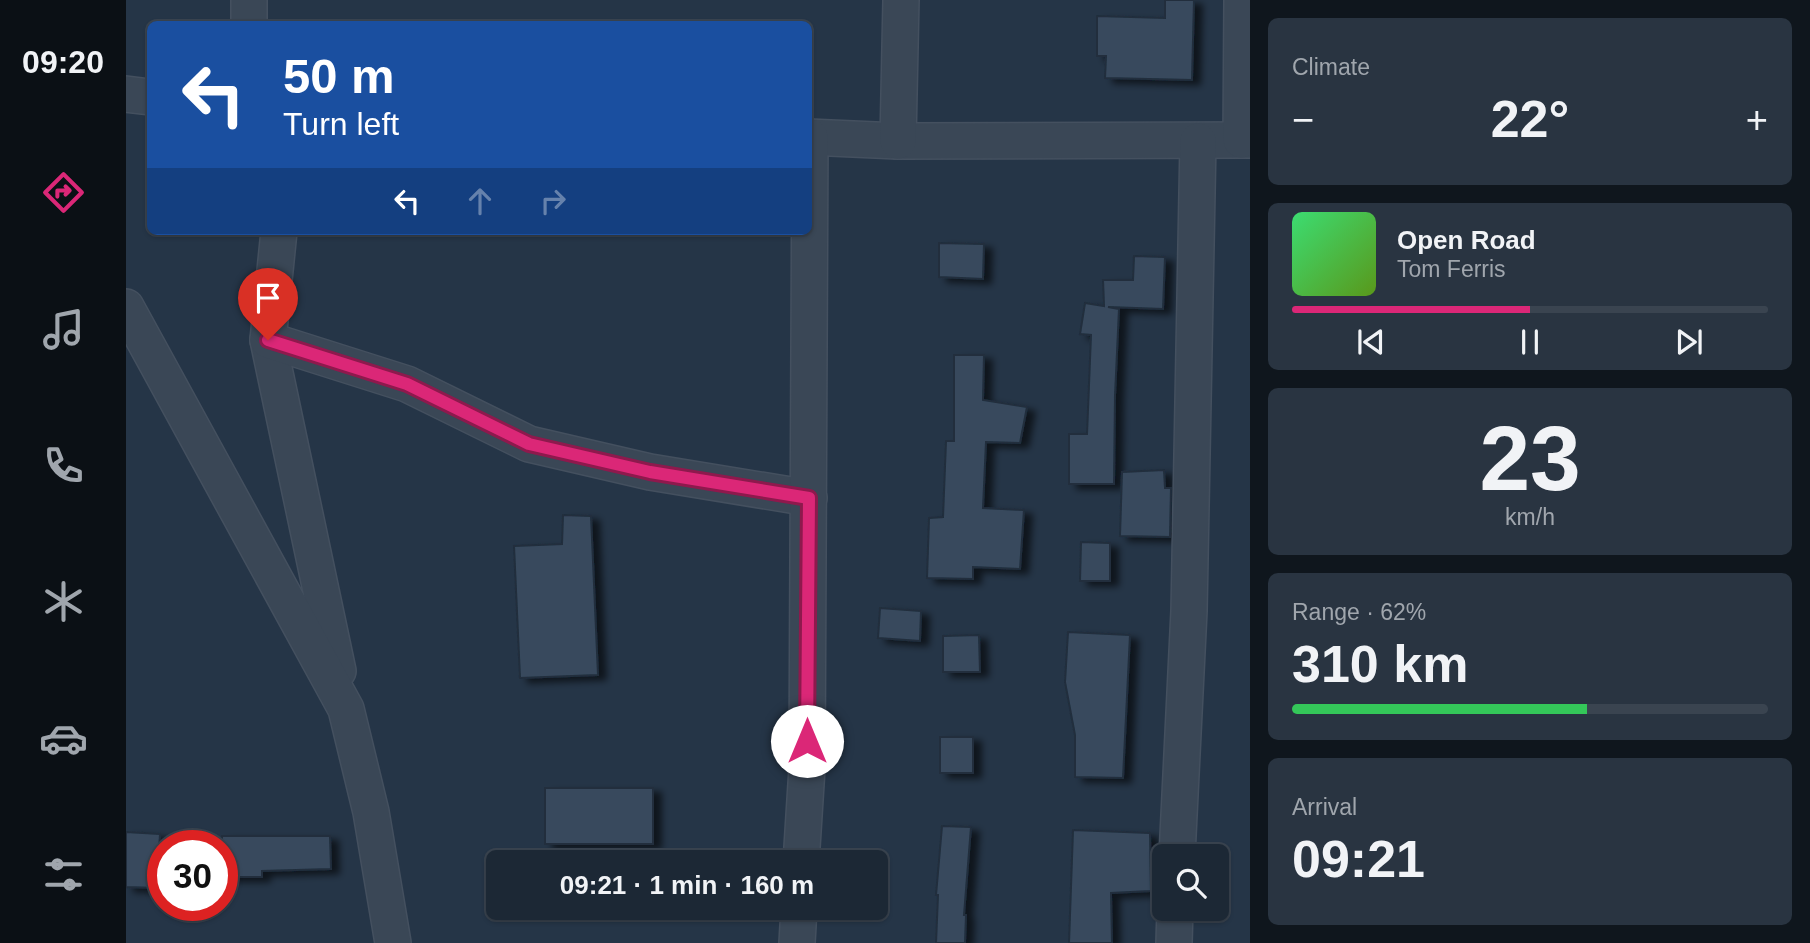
<!DOCTYPE html>
<html lang="en">
<head>
<meta charset="utf-8">
<style>
	:root { --surface:#1c2835; --page:#293441; --text:#f1f3f6; --muted:#a0a6ad; --line:#3a4450; --accent:#db2777 }
	body { margin:0; font-family:Helvetica,sans-serif; background:var(--page); color:var(--text); height:100vh; display:flex; flex-direction:column; font-size:26px; white-space:nowrap }
	* { box-sizing:border-box; margin:0 }
	p { font-size:23px; color:var(--muted) }
	.icon { flex:none; width:38px; height:38px; fill:none; stroke:currentColor; stroke-width:2; stroke-linecap:round; stroke-linejoin:round }
	.map { position:relative; flex:1; overflow:hidden }
	.sheet { display:flex; flex-direction:column; gap:18px; padding:18px; background:#0f161d; width:560px }
	.sheet>* { flex:none }
	.banner { position:absolute; left:21px; top:21px; width:665px; height:214px; border-radius:10px; box-shadow:0 2px 5px #0004,0 0 0 2px var(--line); background:#1a4fa0; color:#fff; overflow:hidden }
	.fabs { position:absolute; left:1026px; top:844px; display:grid; gap:14px }
	.fabs a { display:grid; place-items:center; width:77px; height:77px; border-radius:10px; background:var(--surface); box-shadow:0 2px 5px #0004,0 0 0 2px var(--line); font-size:35px }
	.speed { position:absolute; left:21px; top:830px; display:flex; gap:14px; font-size:35px; font-weight:700; text-align:center }
	.speed>* { display:grid; place-content:center; width:91px; height:91px; border-radius:50%; background:var(--surface); box-shadow:0 2px 5px #0004,0 0 0 2px var(--line); line-height:1 }
	.speed .limit { border:10px solid #d22; background:#fff; color:#111 }
	.pin { position:absolute; display:grid; place-items:center; width:60px; height:60px; color:#fff; margin:-72px -30px; border-radius:50% 50% 50% 0; rotate:-45deg; box-shadow:0 0 7px #0007 }
	.pin .icon { rotate:45deg }
	.me { position:absolute; width:77px; margin:-38px; rotate:0deg; stroke-linejoin:round; filter:drop-shadow(0 0 5px #0008) }
	.turn { display:flex; align-items:center; gap:24px; height:147px; padding:0 21px; font-size:32px }
	.turn .icon { width:91px; height:91px; stroke-width:2.5 }
	.turn b { display:block; font-size:49px; line-height:60px }
	.lanes { display:flex; align-items:center; height:66px; padding:0 21px; background:#0003; justify-content:center; gap:35px; direction:ltr }
	.lanes .off { opacity:.35 }
	.big { font-size:52px; font-weight:800; line-height:1.1 }
	.sheet .widget { flex:1; display:flex; flex-direction:column; justify-content:center; gap:10px; min-width:0; padding:0 24px; border-radius:10px; background:var(--page) }
	.sheet .dial { align-items:center; gap:0 }
	.dial b { font-size:91px; line-height:1 }
	.song { display:flex; align-items:center; gap:21px }
	.cover { width:84px; height:84px; border-radius:10px; background:linear-gradient(135deg,hsl(140 70% 55%),hsl(90 70% 35%)) }
	.played { height:7px; border-radius:4px; background:linear-gradient(90deg,var(--accent) 50%,var(--line) 50%) }
	.keys { display:flex; justify-content:space-around; direction:ltr }
	.heat { display:flex; justify-content:space-between; align-items:center; font-size:38px; direction:ltr }
	.charge { height:10px; border-radius:5px; background:linear-gradient(90deg,#34c759 62%,var(--line) 0) }
	.trip { position:absolute; left:360px; top:850px; width:402px; height:70px; border-radius:10px; background:var(--surface); box-shadow:0 2px 5px #0004,0 0 0 2px var(--line); font-weight:800; line-height:70px; text-align:center }
	main { display:flex; flex:1; min-height:0 }
	.tabs { display:flex; flex-direction:column; width:126px; justify-content:space-around; align-items:center; background:#0b1015; color:var(--muted) }
	.tabs .icon { width:49px; height:49px }
	.tabs .on { color:var(--accent) }
	.tabs b { font-size:32px; color:var(--text) }
	.map>svg:first-child { display:block }
</style>
</head>
<body>
<main>
<nav class="tabs">
<b>09:20</b>
<svg class="icon on" aria-label="directions" viewBox="0 0 24 24"><path d="M12 3l9 9-9 9-9-9zM9 14v-3h6M13 9l2 2-2 2"/></svg>
<svg class="icon" aria-label="music" viewBox="0 0 24 24"><path d="M9 18V5l10-2v13"/><circle cx="6" cy="18" r="3"/><circle cx="16" cy="16" r="3"/></svg>
<svg class="icon" aria-label="phone" viewBox="0 0 24 24"><path d="M5 4h4l2 5-3 2q2 4 5 5l2-3 5 2v4C11 20 4 13 5 4z"/></svg>
<svg class="icon" aria-label="climate" viewBox="0 0 24 24"><path d="M12 3v18M4 7l16 10M4 17L20 7"/></svg>
<svg class="icon" aria-label="car" viewBox="0 0 24 24"><path d="M5 17H2v-5l4-1 3-4h7l3 4 3 1v5h-3M9 17h6M6 11h13"/><circle cx="7" cy="17" r="2"/><circle cx="17" cy="17" r="2"/></svg>
<svg class="icon" aria-label="filters" viewBox="0 0 24 24"><path d="M4 7h16M4 17h16"/><circle cx="9" cy="7" r="2"/><circle cx="15" cy="17" r="2"/></svg>
</nav>
<div class="map">
<svg width="1124" height="943" viewBox="0 0 1124 943">
	<defs>
		<filter id="shadow"><feDropShadow dx="8" dy="4.5" stdDeviation="3.5" flood-color="#0009"/></filter>
	</defs>
	<rect width="100%" height="100%" fill="#253547"/>
	<g fill="#37495d" stroke="#202e3d" stroke-width="2" filter="url(#shadow)">
		<polygon points="1039,0 1068,0 1066,80 979,78 980,56 971,56 971,16 1039,18"/>
		<polygon points="813,243 858,244 857,279 813,277"/>
		<polygon points="1008,256 1039,257 1037,309 982,307 993,309 989,396 988,484 943,484 943,434 961,434 965,335 954,334 959,303 978,306 977,280 1007,280"/>
		<polygon points="828,355 858,355 857,400 901,407 894,443 860,442 857,508 898,510 894,569 847,567 847,579 801,578 803,518 817,517 820,441 828,441"/>
		<polygon points="1038,470 1039,488 1045,488 1044,537 994,536 996,472"/>
		<polygon points="437,515 465,516 472,675 394,678 388,546 436,544"/>
		<polygon points="955,542 984,543 984,581 954,581"/>
		<polygon points="754,608 795,611 794,641 752,638"/>
		<polygon points="942,632 1004,635 997,778 949,777 949,735 939,682"/>
		<polygon points="853,635 854,672 817,672 817,636"/>
		<rect x="814" y="737" width="33" height="36"/>
		<rect x="419" y="788" width="108" height="56"/>
		<polygon points="816,826 845,827 838,915 840,915 839,943 810,943 812,895 810,895"/>
		<polygon points="947,830 1024,833 1025,891 985,893 986,943 943,943"/>
		<polygon points="0,832 34,834 31,888 0,887"/>
		<polygon points="96,836 204,836 205,869 136,871 136,877 96,877"/>
	</g>
	<g fill="none" stroke-linecap="round" stroke-linejoin="round">
		<defs>
			<g id="minor">
				<polyline points="123,24 123,0"/>
				<polyline points="0,94 24,97"/>
				<polyline points="682,137 772,141 1124,140"/>
				<polyline points="1115,140 1116,0"/>
				<polyline points="772,141 775,0"/>
				<polyline points="153,231 142,340 212,671"/>
				<polyline points="0,307 220,709 245,812 267,943"/>
				<polyline points="142,340 281,384 403,444 524,472 683,498"/>
				<polyline points="1051,856 1063,611 1072,141"/>
				<polyline points="675,863 681,768 684,137"/>
				<polyline points="671,943 673,908"/>
				<polyline points="1048,943 1049,908"/>
			</g>
		</defs>
		<use href="#minor" stroke="#44505f" stroke-width="38"/>
		<use href="#minor" stroke="#3a4756" stroke-width="35"/>
	</g>
	<g fill="none" stroke-linecap="round" stroke-linejoin="round">
		<defs>
			<polyline id="route" points="142,340 281,384 403,444 524,472 683,498 681,741"/>
		</defs>
		<use href="#route" stroke="#8e194d" stroke-width="18"/>
		<use href="#route" stroke="#db2777" stroke-width="12"/>
	</g>
</svg>
<div class="fabs">
<a><svg class="icon" aria-label="search" viewBox="0 0 24 24"><circle cx="10" cy="10" r="6"/><path d="M15 15l6 6"/></svg></a>
</div>
<div class="speed"><div class="limit">30</div></div>
<div class="pin" style="left:142px;top:340px;background:#d93025"><svg class="icon" aria-label="arrive" viewBox="0 0 24 24"><path d="M6 21V4h12l-3 4 3 4H6"/></svg></div>
<svg class="me" style="left:681px;top:741px" viewBox="-20 -20 40 40"><circle r="19" fill="#fff"/><path d="M0-13L10 11 0 6-10 11z" fill="#db2777"/></svg>
<div class="trip">09:21 · 1 min · 160 m</div>
<div class="banner">
<div class="turn"><svg class="icon" aria-label="left" viewBox="0 0 24 24"><path d="M17 20v-9H6M10 6l-5 5 5 5"/></svg><div><b>50 m</b>Turn left</div></div>
<div class="lanes"><svg class="icon" aria-label="left" viewBox="0 0 24 24"><path d="M17 20v-9H6M10 6l-5 5 5 5"/></svg><svg class="icon off" aria-label="ahead" viewBox="0 0 24 24"><path d="M12 20V5M6 11l6-6 6 6"/></svg><svg class="icon off" aria-label="right" viewBox="0 0 24 24"><path d="M7 20v-9h11M14 6l5 5-5 5"/></svg></div>
</div>
</div>
<section class="sheet">
<div class="widget"><p>Climate</p>
<div class="heat"><a>−</a><b class="big">22°</b><a>+</a></div>
</div>
<div class="widget">
<div class="song"><i class="cover"></i><div><b>Open Road</b><p>Tom Ferris</p></div></div>
<div class="played"></div>
<div class="keys"><svg class="icon" aria-label="previous" viewBox="0 0 24 24"><path d="M18 5L8 12l10 7zM5 5v14"/></svg><svg class="icon" aria-label="pause" viewBox="0 0 24 24"><path d="M8 5v14M16 5v14"/></svg><svg class="icon" aria-label="next" viewBox="0 0 24 24"><path d="M6 5l10 7-10 7zM19 5v14"/></svg></div>
</div>
<div class="widget dial"><b>23</b><p>km/h</p></div>
<div class="widget"><p>Range · 62%</p><b class="big">310 km</b><div class="charge"></div></div>
<div class="widget"><p>Arrival</p><b class="big">09:21</b></div>
</section>
</main>
</body>
</html>
